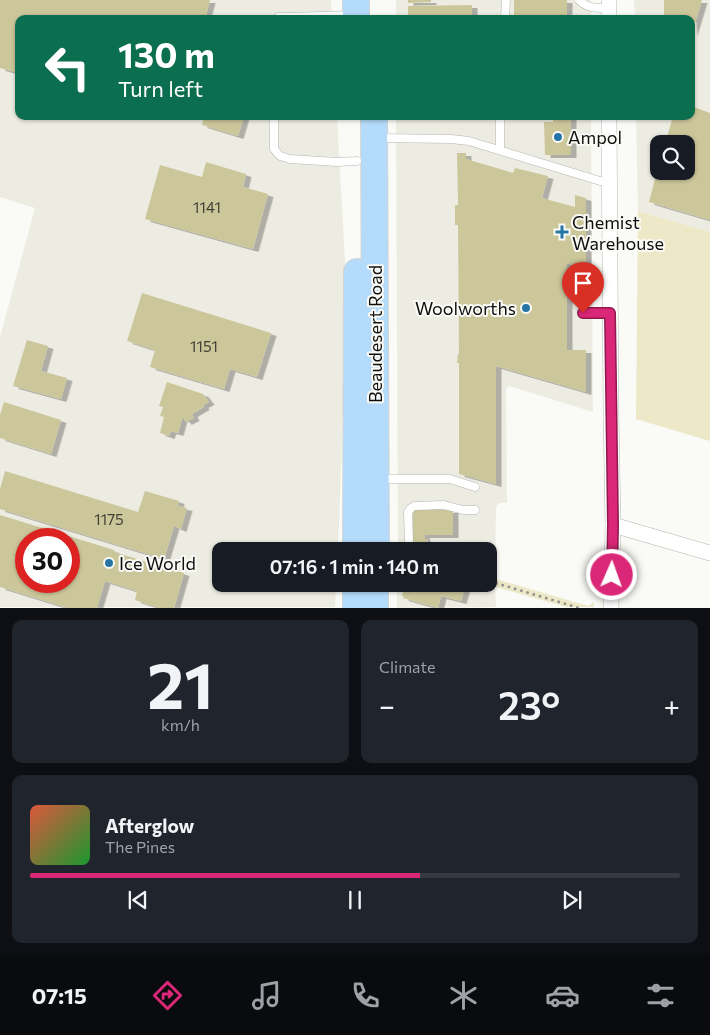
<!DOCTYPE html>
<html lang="en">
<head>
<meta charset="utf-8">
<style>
	:root { --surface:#171b24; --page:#20242c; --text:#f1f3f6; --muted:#9ea1a6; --line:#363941; --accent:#db2777 }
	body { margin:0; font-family:Commissioner,sans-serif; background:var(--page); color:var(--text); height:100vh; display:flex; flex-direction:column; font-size:19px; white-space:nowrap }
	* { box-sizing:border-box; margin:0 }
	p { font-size:16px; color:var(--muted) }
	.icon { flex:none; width:28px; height:28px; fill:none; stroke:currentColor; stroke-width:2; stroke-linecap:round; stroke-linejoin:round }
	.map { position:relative; height:608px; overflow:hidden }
	.details { display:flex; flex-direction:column; gap:12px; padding:12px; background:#0d0f14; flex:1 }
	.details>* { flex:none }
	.banner { position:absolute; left:15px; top:15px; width:680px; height:105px; border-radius:10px; box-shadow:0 1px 4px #0004; background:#0b6e4f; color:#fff; overflow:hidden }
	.tools { position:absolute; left:650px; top:135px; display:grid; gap:10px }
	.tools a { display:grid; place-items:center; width:45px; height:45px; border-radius:10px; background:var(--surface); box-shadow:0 1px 4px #0004; font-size:25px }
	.speed { position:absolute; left:15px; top:528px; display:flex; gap:10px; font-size:25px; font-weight:700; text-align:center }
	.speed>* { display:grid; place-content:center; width:65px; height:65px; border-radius:50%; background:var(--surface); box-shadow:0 1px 4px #0004; line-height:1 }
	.speed .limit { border:8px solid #d22; background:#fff; color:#111 }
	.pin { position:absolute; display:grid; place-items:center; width:42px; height:42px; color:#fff; margin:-51px -21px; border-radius:50% 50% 50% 0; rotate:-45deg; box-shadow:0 0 5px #0007 }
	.pin .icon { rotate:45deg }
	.me { position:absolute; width:55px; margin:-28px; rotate:2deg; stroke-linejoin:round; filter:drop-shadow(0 0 4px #0008) }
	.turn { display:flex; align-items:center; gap:18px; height:105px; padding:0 20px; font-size:22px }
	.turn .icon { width:65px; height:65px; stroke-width:2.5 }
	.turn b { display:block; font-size:35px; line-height:42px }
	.big { font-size:38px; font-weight:600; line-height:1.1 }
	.details .card { flex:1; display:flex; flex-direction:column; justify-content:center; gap:8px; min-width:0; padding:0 18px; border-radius:10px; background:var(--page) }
	.details .dial { align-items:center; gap:0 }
	.dial b { font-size:65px; line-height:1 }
	.song { display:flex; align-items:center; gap:15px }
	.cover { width:60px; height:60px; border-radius:8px; background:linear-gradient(135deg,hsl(10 70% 55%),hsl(130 70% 35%)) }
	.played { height:5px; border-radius:2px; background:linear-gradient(90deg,var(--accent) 60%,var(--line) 60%) }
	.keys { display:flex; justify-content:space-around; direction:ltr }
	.heat { display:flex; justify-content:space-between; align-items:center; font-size:28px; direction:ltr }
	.details .tiles { flex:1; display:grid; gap:12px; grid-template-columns:1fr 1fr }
	.card:last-child { grid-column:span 2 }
	.trip { position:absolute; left:212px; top:542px; width:285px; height:50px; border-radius:10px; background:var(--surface); box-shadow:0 1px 4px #0004; font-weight:600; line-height:50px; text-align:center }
	.tabs { display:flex; height:80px; justify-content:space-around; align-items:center; background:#090b0e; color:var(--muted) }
	.tabs .icon { width:35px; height:35px }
	.tabs .on { color:var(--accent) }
	.tabs b { font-size:22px; color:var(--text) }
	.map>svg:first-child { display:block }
</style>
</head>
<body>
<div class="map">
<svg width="710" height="608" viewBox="0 0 710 608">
	<defs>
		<filter id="shadow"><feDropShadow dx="5.5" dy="3" stdDeviation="0" flood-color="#0004"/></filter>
	</defs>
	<rect width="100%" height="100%" fill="#fafaf6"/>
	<g fill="#edece2" fill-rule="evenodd">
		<path d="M 0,0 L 331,0 L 332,19 L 19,19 L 19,116 L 337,116 L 347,297 L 338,551 L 221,551 L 221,584 L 336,584 L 335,607 L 0,607 L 0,337 L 35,208 L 0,197 ZM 26,539 L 69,539 L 69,581 L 26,581 Z"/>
		<rect x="396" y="0" width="195" height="19"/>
		<path d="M 634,0 L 710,0 L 710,232 L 638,211 L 636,116 L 691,116 L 691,19 L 635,19 ZM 659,144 L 686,144 L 686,171 L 659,171 Z"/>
		<polygon points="396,116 591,116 593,412 509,386 506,388 507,503 499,503 496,508 495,579 489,577 489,551 403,551 398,543"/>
		<polygon points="397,584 485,584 495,587 496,607 397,608"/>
	</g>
	<g fill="#ece8c8">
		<polygon points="638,211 710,232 710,441 636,419"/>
		<polygon points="489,577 588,606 594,602 594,607 566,607 485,584 489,584"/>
	</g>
	<g fill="#ccc79b" fill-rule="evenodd" filter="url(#shadow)">
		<polygon points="0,0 210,0 205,19 19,19 19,73 0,68"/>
		<polygon points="408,0 431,0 431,2 408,3"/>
		<rect x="514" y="0" width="53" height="19"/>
		<polygon points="664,0 702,0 692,33 691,19 664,19"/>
		<polygon points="472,5 472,19 408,19 408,6"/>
		<polygon points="691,106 710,113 710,220 649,202 658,168 659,171 686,171 686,144 665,144 673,116 691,116"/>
		<polygon points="204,116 244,116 238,136 202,125"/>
		<polygon points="553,116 571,116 571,155 545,155 544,122 553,122"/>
		<polygon points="457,153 466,153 466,159 513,173 515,168 548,176 542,198 575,207 575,195 586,198 586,269 567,263 567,350 586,350 586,392 496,366 496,484 459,474 459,363 457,363 458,354 459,354 458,225 455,225 455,205 458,205"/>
		<polygon points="206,162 246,174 243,187 268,194 253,249 145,219 160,165 202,177"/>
		<polygon points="142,293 271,333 257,377 230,369 224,389 150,367 155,350 127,341"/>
		<polygon points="27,340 48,346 41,371 67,378 61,399 13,386"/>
		<polygon points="167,382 203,394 209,402 203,405 204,407 192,414 194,418 186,422 184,419 182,419 178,433 171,431 169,436 160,433 164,417 160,416 163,407 159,406"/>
		<polygon points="4,402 61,420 51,454 0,438 0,415"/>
		<polygon points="5,471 138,512 145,491 179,501 178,506 187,508 181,529 174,526 164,559 0,509 0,489"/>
		<polygon points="422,505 437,505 437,510 453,510 453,535 424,535 425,539 428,539 427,544 416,544 412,540 413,513 415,510 422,510"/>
		<path d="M 0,515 L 114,550 L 114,552 L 184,573 L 174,608 L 159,608 L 135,600 L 137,591 L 105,581 L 97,608 L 68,608 L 0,587 ZM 26,539 L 69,539 L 69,581 L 26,581 Z"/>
		<polygon points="405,584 466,584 461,601 441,596 438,608 403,598 404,596 402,596"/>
	</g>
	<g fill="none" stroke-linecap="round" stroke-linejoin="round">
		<defs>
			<g id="service">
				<path d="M 579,0 C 588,9 597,8 609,8"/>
				<polyline points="277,19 278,17 290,17 352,15"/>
				<polyline points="505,19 506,0"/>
				<polyline points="274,116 274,149 280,156 290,159 337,162 357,161"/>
				<polyline points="379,138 451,139 469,141 610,184"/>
				<polyline points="500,150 500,116"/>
				<polyline points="583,313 610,313"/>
				<polyline points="380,479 450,479 475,487"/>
				<polyline points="419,551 411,547 409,543 408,512 411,508 414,506 444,505 463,510 475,510"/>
			</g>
			<g id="minor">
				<polyline points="609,0 609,19"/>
				<polyline points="609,116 611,414 613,525 611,608"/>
				<polyline points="613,525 710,553"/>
			</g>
			<g id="trunk">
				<polyline points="356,0 356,19"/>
				<polyline points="374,116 376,551"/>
				<polyline points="356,551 357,272"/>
				<polyline points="356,608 356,584"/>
				<polyline points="375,608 375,584"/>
			</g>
		</defs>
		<use href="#service" stroke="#b5b5b1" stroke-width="9"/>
		<use href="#minor" stroke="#b5b5b1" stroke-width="16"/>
		<use href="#trunk" stroke="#d4d4d4" stroke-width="28"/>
		<polyline stroke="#8f8f8d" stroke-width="2.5" stroke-dasharray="2.5 4" stroke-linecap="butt" points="489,581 579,608"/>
		<use href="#service" stroke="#fff" stroke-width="8"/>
		<use href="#minor" stroke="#fff" stroke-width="15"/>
		<use href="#trunk" stroke="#b4dbfa" stroke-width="26"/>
	</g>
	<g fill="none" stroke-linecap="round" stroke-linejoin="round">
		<defs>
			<polyline id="route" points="583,313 610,313 613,525 612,575"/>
		</defs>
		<use href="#route" stroke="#8e194d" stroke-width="12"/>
		<use href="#route" stroke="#db2777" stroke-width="9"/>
	</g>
	<g fill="#2675a7" stroke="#fafaf6" stroke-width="2">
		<circle cx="558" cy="137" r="5"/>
		<path d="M559.5 224.5h5v5h5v5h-5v5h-5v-5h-5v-5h5z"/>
		<circle cx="526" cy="308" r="5"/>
		<circle cx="109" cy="563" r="5"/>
	</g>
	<g text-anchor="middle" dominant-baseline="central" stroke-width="4" stroke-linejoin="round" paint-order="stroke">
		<g font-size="15" fill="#3e3d31">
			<text x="207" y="207">1141</text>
			<text x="204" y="346">1151</text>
			<text x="109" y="519">1175</text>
		</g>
		<g font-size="18" fill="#0f0f0e" stroke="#fafaf6" text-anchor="start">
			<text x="568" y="137">Ampol</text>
			<text x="572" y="222">Chemist<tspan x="572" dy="21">Warehouse</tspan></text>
			<text x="516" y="308" text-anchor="end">Woolworths</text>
			<text x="119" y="563">Ice World</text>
		</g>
		<g font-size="18" fill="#0f0f0e" stroke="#fafaf6">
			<text transform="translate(375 334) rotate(-90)">Beaudesert Road</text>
		</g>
	</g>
</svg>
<div class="tools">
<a><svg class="icon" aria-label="search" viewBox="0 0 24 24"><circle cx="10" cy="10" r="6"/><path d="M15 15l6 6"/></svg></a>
</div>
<div class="speed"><div class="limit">30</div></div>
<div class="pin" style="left:583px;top:313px;background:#d93025"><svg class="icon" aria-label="arrive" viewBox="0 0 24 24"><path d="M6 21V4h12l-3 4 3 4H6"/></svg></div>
<svg class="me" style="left:612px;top:575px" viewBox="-20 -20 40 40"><circle r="17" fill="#db2777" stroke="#fff" stroke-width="3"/><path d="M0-11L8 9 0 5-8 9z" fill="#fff"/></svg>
<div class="trip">07:16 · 1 min · 140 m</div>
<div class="banner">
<div class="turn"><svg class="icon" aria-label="left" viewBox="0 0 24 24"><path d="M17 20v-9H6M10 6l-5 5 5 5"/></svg><div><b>130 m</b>Turn left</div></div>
</div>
</div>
<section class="details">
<div class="tiles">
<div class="card dial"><b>21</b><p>km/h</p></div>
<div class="card"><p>Climate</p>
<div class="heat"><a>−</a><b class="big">23°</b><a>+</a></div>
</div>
<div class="card">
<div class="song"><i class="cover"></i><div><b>Afterglow</b><p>The Pines</p></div></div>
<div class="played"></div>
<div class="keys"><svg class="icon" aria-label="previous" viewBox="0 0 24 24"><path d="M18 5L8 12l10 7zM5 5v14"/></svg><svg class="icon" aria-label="pause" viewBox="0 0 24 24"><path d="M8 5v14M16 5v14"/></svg><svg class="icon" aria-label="next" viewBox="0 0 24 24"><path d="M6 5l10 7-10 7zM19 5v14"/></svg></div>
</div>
</div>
</section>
<nav class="tabs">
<b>07:15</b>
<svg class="icon on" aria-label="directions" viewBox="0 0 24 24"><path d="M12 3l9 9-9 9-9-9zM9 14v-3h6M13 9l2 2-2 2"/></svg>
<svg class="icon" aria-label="music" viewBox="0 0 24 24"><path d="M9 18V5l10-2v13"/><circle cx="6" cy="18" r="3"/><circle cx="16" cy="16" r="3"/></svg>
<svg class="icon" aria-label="phone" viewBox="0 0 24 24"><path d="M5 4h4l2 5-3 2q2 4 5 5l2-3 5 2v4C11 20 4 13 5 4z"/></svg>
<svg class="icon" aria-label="climate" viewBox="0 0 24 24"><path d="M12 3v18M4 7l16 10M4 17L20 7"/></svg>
<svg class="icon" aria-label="car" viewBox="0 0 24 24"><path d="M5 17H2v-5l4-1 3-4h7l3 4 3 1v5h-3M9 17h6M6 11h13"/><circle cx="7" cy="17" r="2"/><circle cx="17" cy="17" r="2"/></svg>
<svg class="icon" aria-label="filters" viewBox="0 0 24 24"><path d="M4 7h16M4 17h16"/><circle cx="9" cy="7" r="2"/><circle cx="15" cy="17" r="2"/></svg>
</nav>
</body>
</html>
